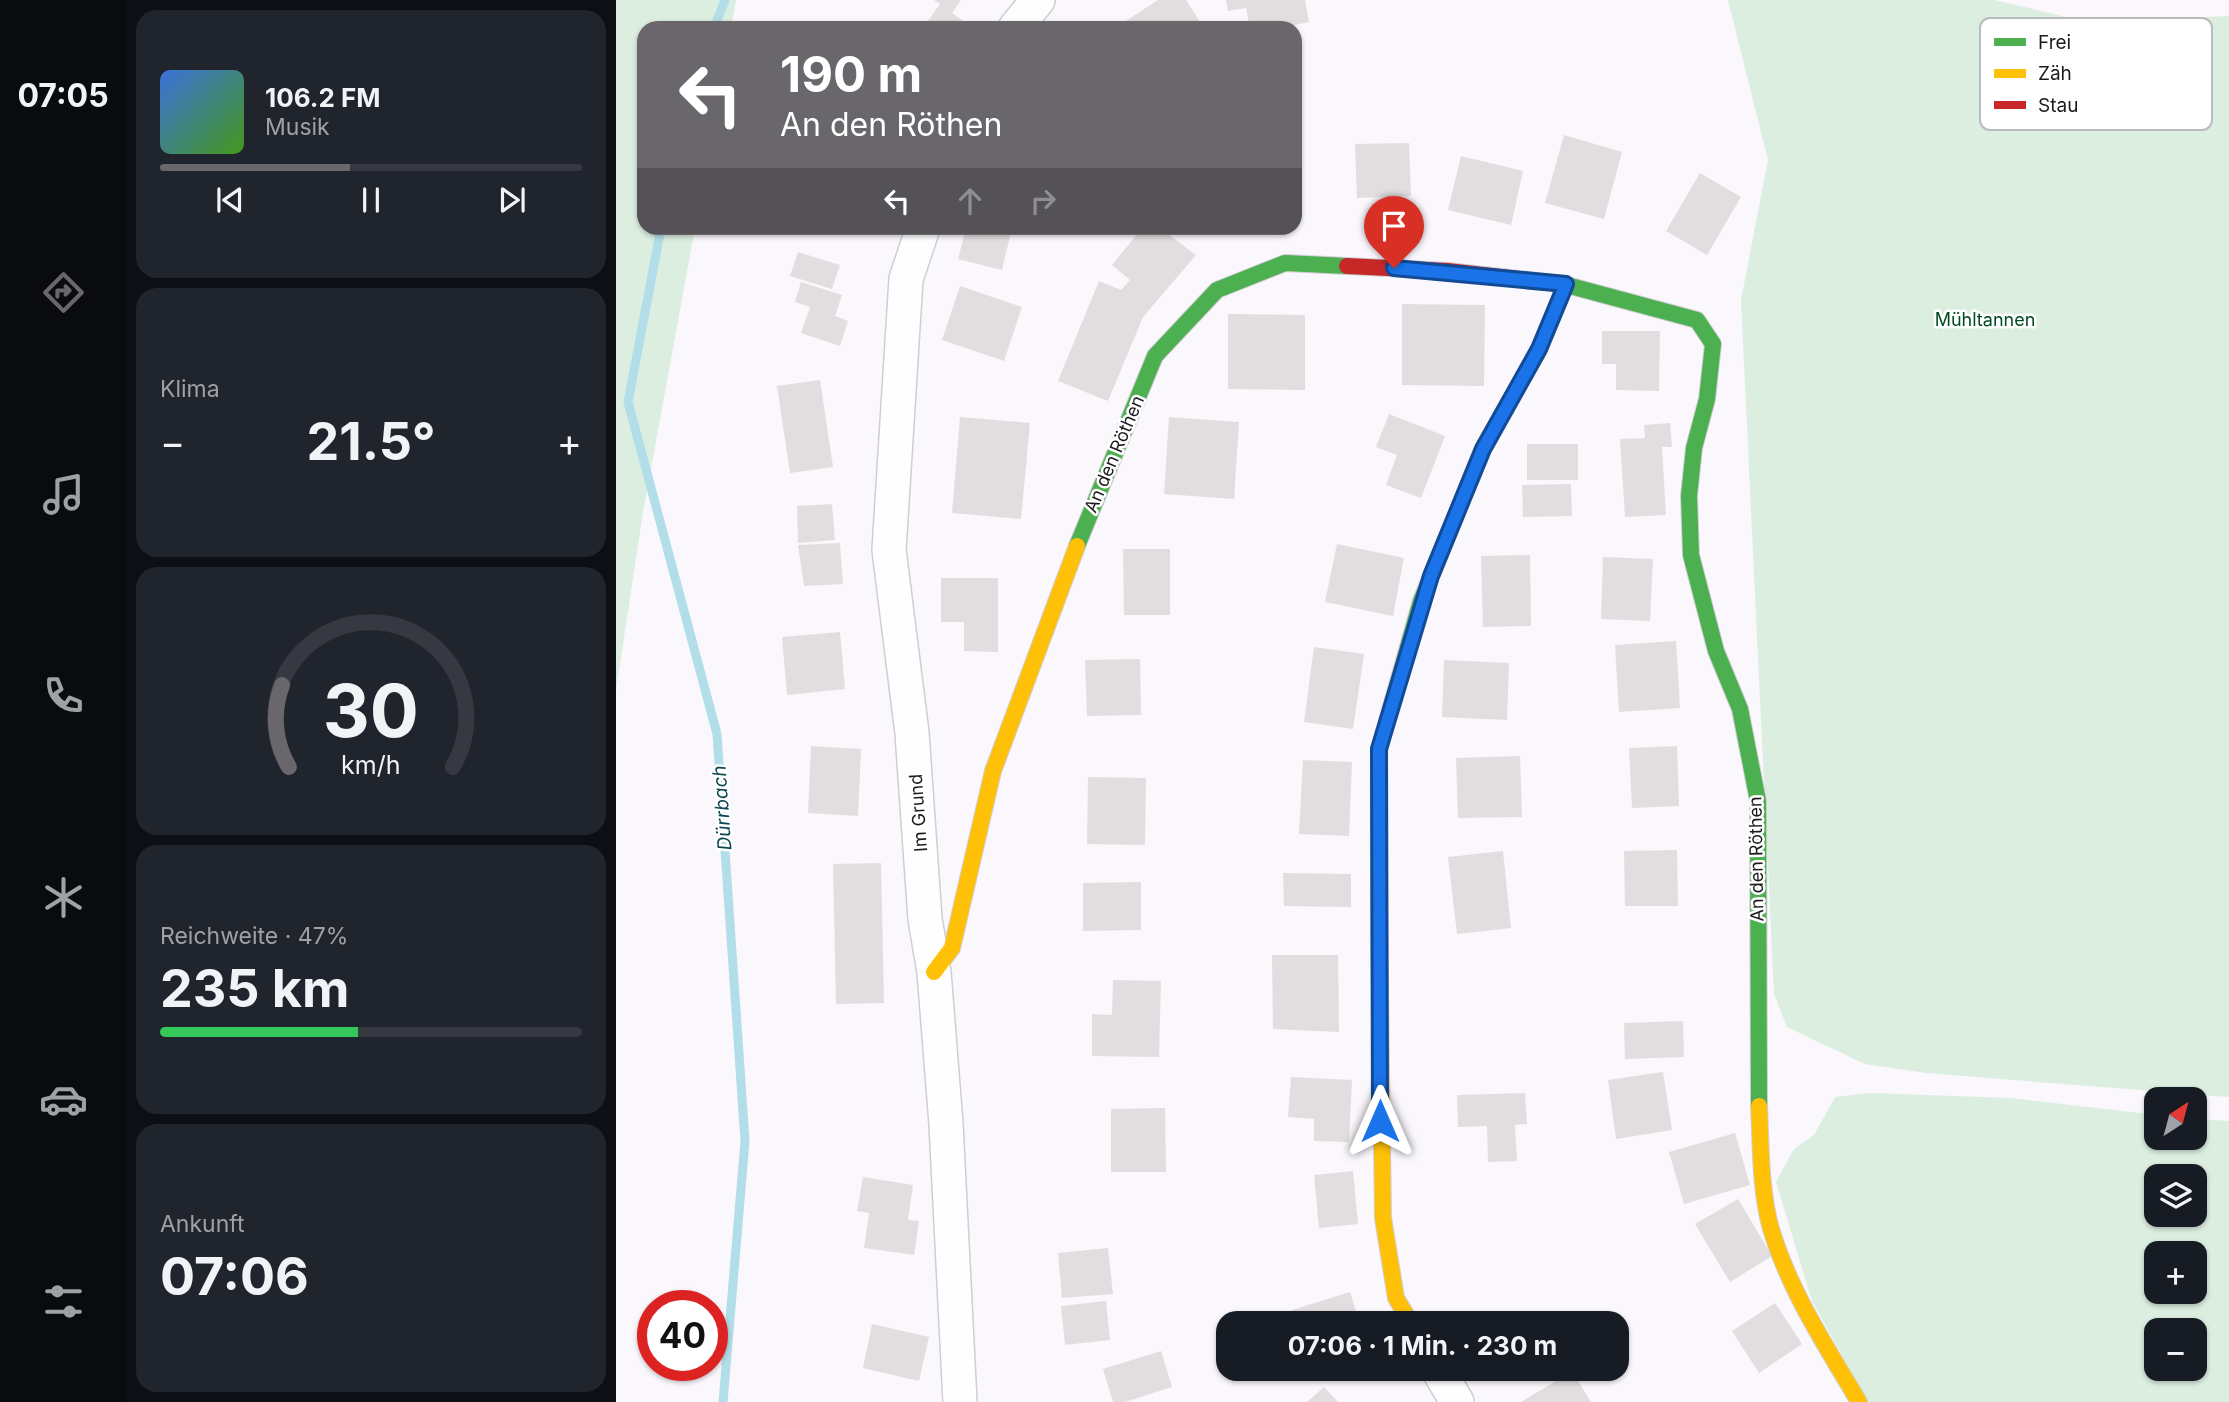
<!DOCTYPE html>
<html lang="de">
<head>
<meta charset="utf-8">
<style>
	:root { --surface:#171b24; --page:#20242c; --text:#f1f3f6; --muted:#9ea1a6; --line:#363941; --accent:#6a676c }
	body { margin:0; font-family:Inter,sans-serif; background:var(--page); color:var(--text); height:100vh; display:flex; flex-direction:column; font-size:26px; white-space:nowrap }
	* { box-sizing:border-box; margin:0 }
	p { font-size:23px; color:var(--muted) }
	.icon { flex:none; width:38px; height:38px; fill:none; stroke:currentColor; stroke-width:2; stroke-linecap:round; stroke-linejoin:round }
	.map { position:relative; flex:1; overflow:hidden }
	.side { display:flex; flex-direction:column; gap:10px; padding:10px; background:#0d0f14; width:490px }
	.side>* { flex:none }
	.hud { position:absolute; left:21px; top:21px; width:665px; height:214px; border-radius:21px; box-shadow:0 2px 5px #0004; background:#6a676c; color:#fff; overflow:hidden }
	.needle { width:46px; rotate:36deg }
	.controls { position:absolute; left:1528px; top:1087px; display:grid; gap:14px }
	.controls a { display:grid; place-items:center; width:63px; height:63px; border-radius:14px; background:var(--surface); box-shadow:0 2px 5px #0004; font-size:35px }
	.speed { position:absolute; left:21px; top:1290px; display:flex; gap:14px; font-size:35px; font-weight:700; text-align:center }
	.speed>* { display:grid; place-content:center; width:91px; height:91px; border-radius:50%; background:var(--surface); box-shadow:0 2px 5px #0004; line-height:1 }
	.speed .limit { border:10px solid #d22; background:#fff; color:#111 }
	.pin { position:absolute; display:grid; place-items:center; width:60px; height:60px; color:#fff; margin:-72px -30px; border-radius:50% 50% 50% 0; rotate:-45deg; box-shadow:0 0 7px #0007 }
	.pin .icon { rotate:45deg }
	.me { position:absolute; width:77px; margin:-38px; rotate:0deg; stroke-linejoin:round; filter:drop-shadow(0 0 5px #0008) }
	.turn { display:flex; align-items:center; gap:24px; height:147px; padding:0 28px; font-size:32px }
	.turn .icon { width:91px; height:91px; stroke-width:2.5 }
	.turn b { display:block; font-size:49px; line-height:60px }
	.lanes { display:flex; align-items:center; height:66px; padding:0 28px; background:#0003; justify-content:center; gap:35px; direction:ltr }
	.lanes .off { opacity:.35 }
	.big { font-size:52px; font-weight:700; line-height:1.1 }
	.side .tile { flex:1; display:flex; flex-direction:column; justify-content:center; gap:10px; min-width:0; padding:0 24px; border-radius:21px; background:var(--page) }
	.side .dial { align-items:center; gap:0 }
	.dial svg { height:182px; overflow:visible; fill:none; stroke:var(--line); stroke-width:7; stroke-linecap:round; text-anchor:middle }
	.dial text { fill:var(--text); stroke:none }
	.song { display:flex; align-items:center; gap:21px }
	.cover { width:84px; height:84px; border-radius:10px; background:linear-gradient(135deg,hsl(220 70% 55%),hsl(100 70% 35%)) }
	.played { height:7px; border-radius:4px; background:linear-gradient(90deg,var(--accent) 45%,var(--line) 45%) }
	.keys { display:flex; justify-content:space-around; direction:ltr }
	.heat { display:flex; justify-content:space-between; align-items:center; font-size:38px; direction:ltr }
	.charge { height:10px; border-radius:5px; background:linear-gradient(90deg,#34c759 47%,var(--line) 0) }
	.trip { position:absolute; left:600px; top:1311px; width:413px; height:70px; border-radius:21px; background:var(--surface); box-shadow:0 2px 5px #0004; font-weight:700; line-height:70px; text-align:center }
	main { display:flex; flex:1; min-height:0 }
	.dock { display:flex; flex-direction:column; width:126px; justify-content:space-around; align-items:center; background:#090b0e; color:var(--muted) }
	.dock .icon { width:49px; height:49px }
	.dock .selected { color:var(--accent) }
	.dock b { font-size:32px; color:var(--text) }
	.map>svg:first-child { display:block }
</style>
</head>
<body>
<main>
<nav class="dock">
<b>07:05</b>
<svg class="icon selected" aria-label="directions" viewBox="0 0 24 24"><path d="M12 3l9 9-9 9-9-9zM9 14v-3h6M13 9l2 2-2 2"/></svg>
<svg class="icon" aria-label="music" viewBox="0 0 24 24"><path d="M9 18V5l10-2v13"/><circle cx="6" cy="18" r="3"/><circle cx="16" cy="16" r="3"/></svg>
<svg class="icon" aria-label="phone" viewBox="0 0 24 24"><path d="M5 4h4l2 5-3 2q2 4 5 5l2-3 5 2v4C11 20 4 13 5 4z"/></svg>
<svg class="icon" aria-label="climate" viewBox="0 0 24 24"><path d="M12 3v18M4 7l16 10M4 17L20 7"/></svg>
<svg class="icon" aria-label="car" viewBox="0 0 24 24"><path d="M5 17H2v-5l4-1 3-4h7l3 4 3 1v5h-3M9 17h6M6 11h13"/><circle cx="7" cy="17" r="2"/><circle cx="17" cy="17" r="2"/></svg>
<svg class="icon" aria-label="filters" viewBox="0 0 24 24"><path d="M4 7h16M4 17h16"/><circle cx="9" cy="7" r="2"/><circle cx="15" cy="17" r="2"/></svg>
</nav>
<section class="side">
<div class="tile">
<div class="song"><i class="cover"></i><div><b>106.2 FM</b><p>Musik</p></div></div>
<div class="played"></div>
<div class="keys"><svg class="icon" aria-label="previous" viewBox="0 0 24 24"><path d="M18 5L8 12l10 7zM5 5v14"/></svg><svg class="icon" aria-label="pause" viewBox="0 0 24 24"><path d="M8 5v14M16 5v14"/></svg><svg class="icon" aria-label="next" viewBox="0 0 24 24"><path d="M6 5l10 7-10 7zM19 5v14"/></svg></div>
</div>
<div class="tile"><p>Klima</p>
<div class="heat"><a>−</a><b class="big">21.5°</b><a>+</a></div>
</div>
<div class="tile dial"><svg viewBox="0 0 100 80">
<path d="M14 69A42 42 0 1 1 86 69"/>
<path d="M14 69A42 42 0 0 1 11 33" stroke="#6a676c"/>
<text x="50" y="56" font-size="32" font-weight="700">30</text>
<text x="50" y="72" font-size="11">km/h</text>
</svg></div>
<div class="tile"><p>Reichweite · 47%</p><b class="big">235 km</b><div class="charge"></div></div>
<div class="tile"><p>Ankunft</p><b class="big">07:06</b></div>
</section>
<div class="map">
<svg width="1613" height="1402" viewBox="0 0 1613 1402">
	<rect width="100%" height="100%" fill="#faf7fd"/>
	<g fill="#dbeee0" fill-rule="evenodd">
		<polygon points="0,0 120,0 115,28 28,28 28,228 79,228 27,512 0,690"/>
		<polygon points="1112,0 1378,0 1472,22 1613,16 1613,1097 1310,1073 1249,1064 1171,1027 1158,994 1125,300 1152,160"/>
		<path d="M 1254,1093 L 1395,1098 L 1540,1115 L 1540,1138 L 1578,1138 L 1579,1119 L 1613,1121 L 1613,1402 L 1252,1402 L 1196,1301 L 1160,1182 L 1178,1149 L 1198,1135 L 1219,1097 ZM 1540,1176 L 1578,1176 L 1578,1214 L 1540,1214 ZM 1540,1253 L 1578,1253 L 1578,1292 L 1540,1292 ZM 1540,1330 L 1578,1330 L 1578,1368 L 1540,1368 Z"/>
	</g>
	<g fill="none" stroke-linecap="round" stroke-linejoin="round">
		<g stroke="#b2dee9" stroke-width="9">
			<polyline points="98,28 109,0"/>
			<polyline points="45,228 12,402 101,734 129,1141 107,1402"/>
		</g>
	</g>
	<g fill="#e2dedf">
		<polygon points="318,0 345,0 336,13 357,28 307,28 324,4"/>
		<polygon points="542,0 570,0 588,28 499,28"/>
		<polygon points="610,0 689,0 693,22 664,28 634,28 630,8 612,11"/>
		<polygon points="948,135 1006,152 988,219 929,203"/>
		<polygon points="793,143 795,196 741,198 739,144"/>
		<polygon points="845,156 907,171 895,225 832,210"/>
		<polygon points="1084,173 1125,197 1091,255 1050,231"/>
		<polygon points="213,228 230,228 228,233"/>
		<polygon points="350,228 396,228 386,270 342,259"/>
		<polygon points="526,228 544,228 580,255 527,317 492,401 442,381 483,281 505,290 514,280 496,265"/>
		<polygon points="182,252 224,265 216,289 174,276"/>
		<polygon points="185,282 226,295 219,316 232,321 224,346 185,333 194,307 179,302"/>
		<polygon points="344,286 406,307 388,361 326,340"/>
		<polygon points="786,304 869,305 868,386 786,385"/>
		<polygon points="612,314 689,315 689,390 612,389"/>
		<polygon points="986,331 1044,331 1043,391 1000,390 1000,364 986,364"/>
		<polygon points="204,380 217,467 174,473 161,386"/>
		<polygon points="773,414 829,436 805,498 770,485 781,455 760,447"/>
		<polygon points="344,417 414,423 405,519 336,513"/>
		<polygon points="553,417 623,422 618,499 548,494"/>
		<polygon points="1054,423 1056,447 1046,447 1050,515 1009,517 1004,439 1029,438 1028,425"/>
		<rect x="911" y="444" width="51" height="36"/>
		<polygon points="955,484 956,516 907,517 906,485"/>
		<polygon points="216,504 219,540 182,543 181,506"/>
		<polygon points="224,543 227,584 188,586 182,545"/>
		<polygon points="721,544 788,558 777,616 709,602"/>
		<polygon points="507,549 554,549 554,615 508,615"/>
		<polygon points="914,555 915,626 867,627 865,556"/>
		<polygon points="987,557 1037,559 1034,621 985,619"/>
		<polygon points="325,578 382,578 382,652 348,651 348,622 325,622"/>
		<polygon points="224,632 229,689 171,695 166,637"/>
		<polygon points="1060,641 1064,708 1003,712 999,645"/>
		<polygon points="698,647 748,654 737,729 688,722"/>
		<polygon points="524,659 525,715 471,716 469,660"/>
		<polygon points="828,660 893,663 891,720 826,717"/>
		<polygon points="195,746 245,749 242,816 192,813"/>
		<polygon points="1061,746 1063,806 1016,808 1013,748"/>
		<polygon points="904,756 906,817 842,818 840,758"/>
		<polygon points="687,760 736,762 733,836 683,834"/>
		<polygon points="472,777 530,778 529,845 471,844"/>
		<polygon points="1061,850 1062,906 1009,906 1008,851"/>
		<polygon points="887,851 895,928 841,934 832,857"/>
		<polygon points="265,863 268,1003 220,1004 217,864"/>
		<polygon points="667,873 735,874 735,907 668,906"/>
		<polygon points="525,882 525,930 467,931 467,883"/>
		<polygon points="656,955 722,955 723,1032 657,1029"/>
		<polygon points="497,980 545,981 543,1057 476,1056 476,1014 496,1015"/>
		<polygon points="1067,1021 1068,1057 1009,1059 1008,1023"/>
		<polygon points="1047,1072 1056,1130 1000,1139 992,1080"/>
		<polygon points="675,1077 736,1080 733,1142 698,1141 698,1119 672,1117"/>
		<polygon points="909,1093 911,1124 899,1125 901,1161 872,1162 871,1126 842,1127 841,1095"/>
		<polygon points="549,1108 550,1172 495,1172 495,1109"/>
		<polygon points="1119,1133 1134,1185 1068,1204 1053,1152"/>
		<polygon points="737,1171 742,1224 703,1228 698,1175"/>
		<polygon points="247,1177 297,1185 292,1220 303,1221 298,1255 248,1248 253,1213 241,1211"/>
		<polygon points="1122,1199 1156,1256 1114,1282 1079,1224"/>
		<polygon points="492,1248 497,1294 446,1298 442,1253"/>
		<polygon points="734,1292 744,1323 680,1323 676,1310"/>
		<polygon points="490,1301 494,1340 449,1345 445,1306"/>
		<polygon points="1159,1303 1186,1344 1143,1373 1116,1331"/>
		<polygon points="917,1311 922,1323 891,1323"/>
		<polygon points="256,1324 313,1337 303,1381 247,1368"/>
		<polygon points="545,1351 556,1387 509,1402 497,1402 487,1369"/>
		<polygon points="956,1371 975,1402 905,1402"/>
		<polygon points="708,1387 722,1402 691,1402"/>
	</g>
	<g fill="none" stroke-linecap="round" stroke-linejoin="round">
		<defs>
			<g id="street">
				<polyline points="399,28 422,0"/>
				<polyline points="307,228 290,279 273,550 296,733 309,919 318,972 330,1124 344,1402"/>
				<polyline points="821,1368 841,1402"/>
			</g>
			<g id="fast">
				<polyline points="947,284 1081,320 1097,344 1091,399 1078,448 1073,496 1075,555 1100,651 1124,709 1142,801 1143,1106"/>
				<polyline points="461,546 539,356 601,290 669,263 731,266"/>
				<polyline points="763,919 763,749 805,601 867,449 923,349 950,284"/>
			</g>
			<g id="slow">
				<polyline points="763,919 767,1218 780,1298 795,1323"/>
				<polyline points="318,972 336,948 377,771 461,546"/>
				<path d="M 1143,1106 C 1145,1146 1144,1190 1155,1229 C 1174,1292 1210,1346 1243,1402"/>
			</g>
			<polyline id="jam" points="731,266 832,271 947,284"/>
		</defs>
		<use href="#street" stroke="#d0ced3" stroke-width="36"/>
		<use href="#fast" stroke="#d0ced3" stroke-width="18"/>
		<use href="#slow" stroke="#d0ced3" stroke-width="18"/>
		<use href="#jam" stroke="#d0ced3" stroke-width="18"/>
		<use href="#street" stroke="#fefeff" stroke-width="33"/>
		<use href="#fast" stroke="#4caf50" stroke-width="16"/>
		<use href="#slow" stroke="#ffc107" stroke-width="16"/>
		<use href="#jam" stroke="#c62828" stroke-width="16"/>
	</g>
	<g fill="none" stroke-linecap="round" stroke-linejoin="round">
		<defs>
			<polyline id="route" points="764,1121 763,749 815,576 867,449 923,349 950,284 778,268"/>
		</defs>
		<use href="#route" stroke="#114b97" stroke-width="18"/>
		<use href="#route" stroke="#1a73e8" stroke-width="12"/>
	</g>
	<g text-anchor="middle" dominant-baseline="central" stroke-width="5" stroke-linejoin="round" paint-order="stroke">
		<g font-size="18" fill="#004c20" stroke="#fff">
			<text x="1369" y="319">Mühltannen</text>
		</g>
		<g font-size="18" fill="#1c1a1e" stroke="#fff">
			<text transform="translate(498 454) rotate(-67)">An den Röthen</text>
			<text transform="translate(302 813) rotate(-94)">Im Grund</text>
			<text transform="translate(1140 859) rotate(-91)">An den Röthen</text>
		</g>
		<g font-size="19" font-style="italic" fill="#0c4751" stroke="#fff">
			<text transform="translate(106 808) rotate(-94)">Dürrbach</text>
		</g>
	</g>
	<rect x="1364" y="18" width="232" height="112" rx="10" fill="#fff" stroke="#bbbabc" stroke-width="2"/>
	<rect x="1378" y="38" width="32" height="8" fill="#4caf50"/>
	<rect x="1378" y="69" width="32" height="9" fill="#ffc107"/>
	<rect x="1378" y="101" width="32" height="8" fill="#c62828"/>
	<g font-size="19" fill="#1c1a1e">
		<text x="1422" y="49">Frei</text>
		<text x="1422" y="80">Zäh</text>
		<text x="1422" y="112">Stau</text>
	</g>
</svg>
<div class="controls">
<a><svg class="needle" viewBox="-14 -14 28 28"><path d="M0-13l5 13h-10z" fill="#e53935"/><path d="M0 13l5-13h-10z" fill="#9ea1a6"/></svg></a>
<a><svg class="icon" aria-label="layers" viewBox="0 0 24 24"><path d="M12 4l9 5-9 5-9-5zM3 14l9 5 9-5"/></svg></a>
<a>+</a>
<a>−</a>
</div>
<div class="speed"><div class="limit">40</div></div>
<div class="pin" style="left:778px;top:268px;background:#d93025"><svg class="icon" aria-label="arrive" viewBox="0 0 24 24"><path d="M6 21V4h12l-3 4 3 4H6"/></svg></div>
<svg class="me" style="left:764px;top:1121px" viewBox="-20 -20 40 40"><path d="M0-17L14 15 0 8-14 15z" fill="#1a73e8" stroke="#fff" stroke-width="4"/></svg>
<div class="trip">07:06 · 1 Min. · 230 m</div>
<div class="hud">
<div class="turn"><svg class="icon" aria-label="left" viewBox="0 0 24 24"><path d="M17 20v-9H6M10 6l-5 5 5 5"/></svg><div><b>190 m</b>An den Röthen</div></div>
<div class="lanes"><svg class="icon" aria-label="left" viewBox="0 0 24 24"><path d="M17 20v-9H6M10 6l-5 5 5 5"/></svg><svg class="icon off" aria-label="ahead" viewBox="0 0 24 24"><path d="M12 20V5M6 11l6-6 6 6"/></svg><svg class="icon off" aria-label="right" viewBox="0 0 24 24"><path d="M7 20v-9h11M14 6l5 5-5 5"/></svg></div>
</div>
</div>
</main>
</body>
</html>
